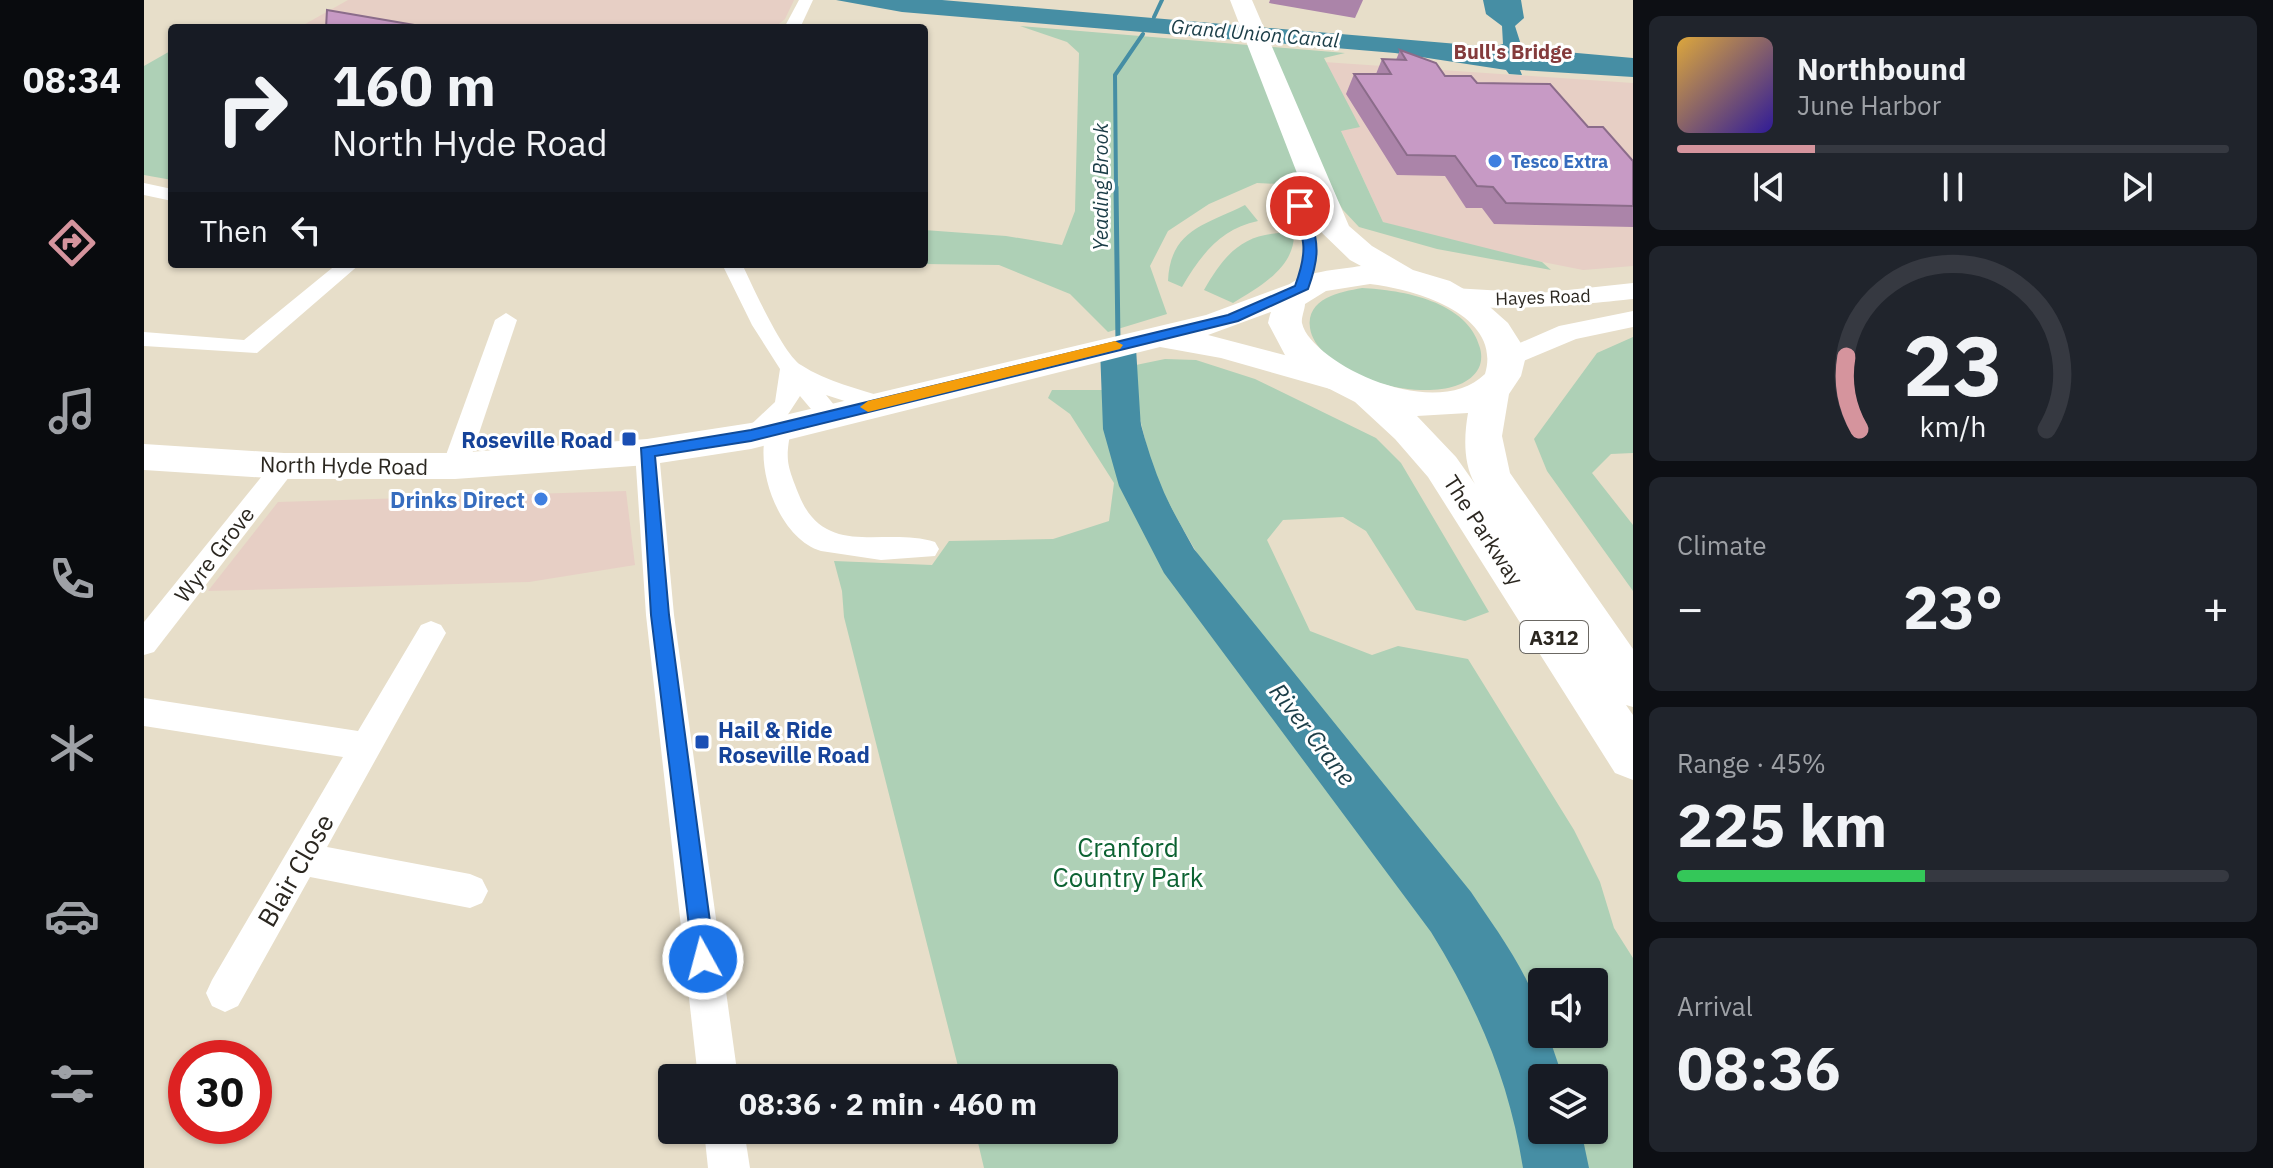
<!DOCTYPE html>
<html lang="en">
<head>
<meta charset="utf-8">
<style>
	:root { --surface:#171b24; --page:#20242c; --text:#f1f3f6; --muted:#9ea1a6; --line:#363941; --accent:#d5949d }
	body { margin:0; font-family:"IBM Plex Sans",sans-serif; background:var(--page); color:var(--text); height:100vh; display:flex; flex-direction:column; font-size:30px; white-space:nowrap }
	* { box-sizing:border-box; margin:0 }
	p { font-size:26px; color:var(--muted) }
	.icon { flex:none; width:44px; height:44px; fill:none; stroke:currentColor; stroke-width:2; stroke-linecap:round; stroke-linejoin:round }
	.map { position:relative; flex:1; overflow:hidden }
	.details { display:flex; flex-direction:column; gap:16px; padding:16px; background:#0d0f14; width:640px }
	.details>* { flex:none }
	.banner { position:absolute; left:24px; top:24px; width:760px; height:244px; border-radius:8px; box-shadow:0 2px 6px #0004; background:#171b24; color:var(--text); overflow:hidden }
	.buttons { position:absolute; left:1384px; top:968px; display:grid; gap:16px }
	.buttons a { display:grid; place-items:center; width:80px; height:80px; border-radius:8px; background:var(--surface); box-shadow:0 2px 6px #0004; font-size:40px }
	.speed { position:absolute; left:24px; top:1040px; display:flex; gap:16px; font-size:40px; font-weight:700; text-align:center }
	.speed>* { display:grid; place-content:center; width:104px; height:104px; border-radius:50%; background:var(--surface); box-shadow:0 2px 6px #0004; line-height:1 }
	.speed .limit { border:12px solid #d22; background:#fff; color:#111 }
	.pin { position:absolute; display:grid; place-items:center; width:68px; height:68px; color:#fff; margin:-34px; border:4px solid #fff; border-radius:50%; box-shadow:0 2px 8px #0007 }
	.me { position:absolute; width:88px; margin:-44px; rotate:353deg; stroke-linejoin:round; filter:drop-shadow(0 0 6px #0008) }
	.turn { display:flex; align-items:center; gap:28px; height:168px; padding:0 32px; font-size:36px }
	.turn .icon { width:104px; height:104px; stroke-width:2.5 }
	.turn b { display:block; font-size:56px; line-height:68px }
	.then { display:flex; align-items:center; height:76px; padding:0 32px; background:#0003; gap:16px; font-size:30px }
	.big { font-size:60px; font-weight:700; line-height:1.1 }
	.details .widget { flex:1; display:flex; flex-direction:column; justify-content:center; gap:12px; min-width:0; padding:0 28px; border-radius:12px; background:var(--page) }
	.details .dial { align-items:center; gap:0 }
	.dial svg { height:208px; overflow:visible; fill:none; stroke:var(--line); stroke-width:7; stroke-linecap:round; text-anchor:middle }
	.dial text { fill:var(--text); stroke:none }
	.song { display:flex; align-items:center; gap:24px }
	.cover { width:96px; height:96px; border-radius:12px; background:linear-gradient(135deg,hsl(40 70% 55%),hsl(250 70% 35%)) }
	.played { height:8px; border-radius:4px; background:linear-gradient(90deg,var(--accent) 25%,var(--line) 25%) }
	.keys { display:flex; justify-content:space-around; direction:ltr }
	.heat { display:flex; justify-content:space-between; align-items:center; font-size:44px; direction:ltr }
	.charge { height:12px; border-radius:6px; background:linear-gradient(90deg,#34c759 45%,var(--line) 0) }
	.trip { position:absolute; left:514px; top:1064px; width:460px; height:80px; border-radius:8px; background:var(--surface); box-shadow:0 2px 6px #0004; font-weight:700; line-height:80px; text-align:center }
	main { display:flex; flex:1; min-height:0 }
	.dock { display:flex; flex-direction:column; width:144px; justify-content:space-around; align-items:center; background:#090b0e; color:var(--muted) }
	.dock .icon { width:56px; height:56px }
	.dock .current { color:var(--accent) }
	.dock b { font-size:36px; color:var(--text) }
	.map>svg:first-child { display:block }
</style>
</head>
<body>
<main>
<nav class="dock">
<b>08:34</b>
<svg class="icon current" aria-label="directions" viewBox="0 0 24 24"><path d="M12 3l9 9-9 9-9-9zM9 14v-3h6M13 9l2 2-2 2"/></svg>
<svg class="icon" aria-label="music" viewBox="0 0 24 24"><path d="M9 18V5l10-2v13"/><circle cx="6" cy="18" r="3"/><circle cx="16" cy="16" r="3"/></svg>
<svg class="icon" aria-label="phone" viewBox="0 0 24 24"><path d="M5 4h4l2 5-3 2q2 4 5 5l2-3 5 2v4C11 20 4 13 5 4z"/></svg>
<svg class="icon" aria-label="climate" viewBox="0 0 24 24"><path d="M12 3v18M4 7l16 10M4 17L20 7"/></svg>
<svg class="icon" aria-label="car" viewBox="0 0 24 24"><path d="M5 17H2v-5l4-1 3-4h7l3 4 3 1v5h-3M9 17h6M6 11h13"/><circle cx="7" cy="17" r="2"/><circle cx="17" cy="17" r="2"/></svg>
<svg class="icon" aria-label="filters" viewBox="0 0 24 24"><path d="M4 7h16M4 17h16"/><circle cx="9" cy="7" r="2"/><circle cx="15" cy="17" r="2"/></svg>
</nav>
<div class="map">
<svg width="1489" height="1168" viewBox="0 0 1489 1168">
	<rect width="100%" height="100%" fill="#e7dec9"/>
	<g fill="#e7cfc5">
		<polygon points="204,0 650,0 641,19 630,28 154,28"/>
		<polygon points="1165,61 1489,83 1489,266 1439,270 1318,246 1239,222"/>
		<polygon points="482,491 491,565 385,582 64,591 134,502"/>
	</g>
	<g fill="#aed0b6" fill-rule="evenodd">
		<polygon points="876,26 1201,53 1180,58 1216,127 1197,131 1239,222 1398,262 1407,270 1293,249 1215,227 1199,210 1185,186 1113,183 1065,204 1024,231 1006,266 1023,314 964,332 926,294 855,265 780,264 780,230 862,236 918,245 931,211 935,53 923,42"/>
		<polygon points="28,50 28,180 0,175 0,66"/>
		<path d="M 1101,205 L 1114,221 C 1076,229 1057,255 1038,287 L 1024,281 C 1026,230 1061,225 1101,205 Z"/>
		<path d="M 1150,233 C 1151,268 1115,287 1089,303 L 1060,290 C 1083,250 1102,231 1150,233 Z"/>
		<path d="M 1218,288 C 1258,290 1324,301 1336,348 C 1338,355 1338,364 1333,371 C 1311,403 1234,389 1206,371 C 1190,362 1169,348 1166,328 C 1162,298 1196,292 1218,288 Z"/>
		<polygon points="1489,337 1489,453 1467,454 1448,473 1489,525 1489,591 1403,471 1390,439 1453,353"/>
		<path d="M 1021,359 L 1052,360 L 1111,379 L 1232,438 L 1257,463 L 1345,612 L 1321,621 L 1272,610 L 1222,531 L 1199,517 L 1139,520 L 1123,540 L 1166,631 L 1228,655 L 1254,646 L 1324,659 L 1430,830 L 1456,882 L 1470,928 L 1489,958 L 1489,1168 L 1438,1168 L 1426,1130 L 1450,1130 L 1450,1078 L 1409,1078 L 1390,1023 L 1331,917 L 1061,567 L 1021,498 L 1006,460 L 986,378 L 987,366 ZM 1398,982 L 1450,982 L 1450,1034 L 1398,1034 Z"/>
		<path d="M 908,390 L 964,390 C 969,444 985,488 1010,537 L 1330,966 L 1359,1032 L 1394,1168 L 840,1168 L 831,1130 L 960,1130 L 960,1078 L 817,1078 L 700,617 L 698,591 L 690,561 L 788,565 L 805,541 L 909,539 L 965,521 L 970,483 L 926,414 L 904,398 Z"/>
	</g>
	<g fill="#468ea4">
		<polygon points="692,0 798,0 1349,47 1359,44 1358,26 1342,14 1339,0 1377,0 1380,18 1371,26 1378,48 1489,58 1489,77 1376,70 1378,75 1365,74 1362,70 1251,53 758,12"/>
		<path d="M 983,361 C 994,421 1009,478 1039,530 L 1010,537 L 984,484 L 968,430 L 962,367 Z"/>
	</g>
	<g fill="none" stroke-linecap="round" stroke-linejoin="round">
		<g stroke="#468ea4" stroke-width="4">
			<polyline points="1010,17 1018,0"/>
			<polyline points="972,189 971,75 999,34"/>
		</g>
		<polyline stroke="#468ea4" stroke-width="5" points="972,187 974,343"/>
		<path fill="#468ea4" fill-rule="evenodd" d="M 974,337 L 987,340 L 992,348 L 997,429 L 1015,486 L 1050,549 L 1327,892 C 1352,930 1398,989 1398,1034 L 1404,1034 L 1419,1078 L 1398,1078 L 1398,1130 L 1437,1130 L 1445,1168 L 1379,1168 C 1365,1080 1334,1008 1287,932 L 1020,573 L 975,486 L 959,429 L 956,348 L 961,340 Z"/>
		<g fill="#fff" fill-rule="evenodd">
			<polygon points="655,0 669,0 656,28 640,28"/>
			<polygon points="0,183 28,189 28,201 0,195"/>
			<polygon points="193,264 216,264 113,353 0,346 0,332 100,340"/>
			<path d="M 578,264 L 598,264 C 608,285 639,354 657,365 C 683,382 715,389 743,398 L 747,404 L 735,412 L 682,395 L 699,416 L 687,424 L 678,422 L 656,396 L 639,422 L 647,429 C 641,461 643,464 655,495 C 681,560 741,526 791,542 L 795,549 L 791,556 L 737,560 L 677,551 C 637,539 613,475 621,437 L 609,442 L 600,440 L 597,434 L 631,402 L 636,369 L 608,325 Z"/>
			<polygon points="362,313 373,320 324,466 320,472 302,472 298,466 351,320"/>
			<polygon points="503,443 512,446 515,452 530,615 594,1078 554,1078 502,615 491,452 494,446"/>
			<polygon points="140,457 149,460 153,466 149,472 10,652 0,655 0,622 131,460"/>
			<polygon points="287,621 297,625 302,633 183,847 326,874 338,879 344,891 338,903 326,908 166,877 94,1006 81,1012 68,1006 62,993 68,980 199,757 0,726 0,698 214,731 277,625"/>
			<polygon points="560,1130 600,1130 606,1168 564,1168"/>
		</g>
		<g fill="#fff" fill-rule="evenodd">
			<path d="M 1489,283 L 1489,299 C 1459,302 1312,319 1296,296 L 1309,288 L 1396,293 Z"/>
			<polygon points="1489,311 1489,327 1432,339 1363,368 1353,365 1349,359 1353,353 1415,326"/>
		</g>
		<polygon fill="#fff" fill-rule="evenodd" points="1154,281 1165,284 1170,291 1165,298 1064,335 1198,370 1203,378 1198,386 1186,389 1077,358 1016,347 607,449 503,465 311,479 140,479 0,470 0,444 140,453 311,453 503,439 607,423 1062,315"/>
		<path fill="#fff" fill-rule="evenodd" d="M 1086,0 L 1108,0 L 1205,226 L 1228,246 L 1269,270 L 1306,281 L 1337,299 L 1364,323 L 1378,345 L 1381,360 L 1377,376 L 1365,394 L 1358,436 L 1366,473 L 1489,649 L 1489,707 L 1482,705 L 1489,715 L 1489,780 L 1471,773 L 1284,477 L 1251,439 L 1211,402 L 1170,381 L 1142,357 L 1124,323 C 1135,271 1171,273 1217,266 L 1206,260 L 1175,230 ZM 1226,284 C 1270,289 1359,314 1341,374 C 1301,413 1217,383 1180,352 C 1172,345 1160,334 1158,323 C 1157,318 1161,309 1161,304 L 1182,291 ZM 1324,413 C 1320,436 1319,463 1331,484 L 1312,457 L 1273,416 Z"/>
	</g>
	<g fill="#ab84a9">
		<polygon points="1126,0 1219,0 1211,18 1125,3"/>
		<polygon points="1256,50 1301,76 1333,83 1444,127 1489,161 1489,227 1350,224 1338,208 1322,208 1301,176 1253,175 1202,94 1210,74 1232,74 1238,59 1252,60"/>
	</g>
	<g fill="#c79ac5" stroke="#8b6c8a" stroke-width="2">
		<polygon points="183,10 288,28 182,28"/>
		<polygon points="1256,50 1292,63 1301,76 1327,76 1333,83 1406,84 1444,127 1459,127 1489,161 1489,206 1362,203 1349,187 1333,186 1311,156 1263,155 1210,74 1247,74 1238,59 1262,60"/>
	</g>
	<path fill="#1a73e8" stroke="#114b97" stroke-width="2" d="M 1156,202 C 1163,206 1163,209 1166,217 C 1176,246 1174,261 1164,289 L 1094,321 L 607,441 L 511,456 L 525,615 L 571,959 L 567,967 L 559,971 L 550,967 L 507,615 L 497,448 L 607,430 L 1084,315 L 1151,286 C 1164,251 1161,241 1149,206 Z"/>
	<polygon fill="#f59e0b" points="971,341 979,345 976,349 724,412 716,407 724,401"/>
	<g fill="#3f7fe0" stroke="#fff" stroke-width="3">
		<circle cx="1351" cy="161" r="8"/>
		<circle cx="397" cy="499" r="8"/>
	</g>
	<g fill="#1a4fb4" stroke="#fff" stroke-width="3">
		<rect x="477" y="431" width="16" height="16" rx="4"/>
		<rect x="550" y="734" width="16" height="16" rx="4"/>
	</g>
	<g text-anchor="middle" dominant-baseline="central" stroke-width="6" stroke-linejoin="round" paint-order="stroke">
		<g font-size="18" font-weight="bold" fill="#366cbe" stroke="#fff" text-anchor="start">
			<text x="1367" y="161">Tesco Extra</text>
		</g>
		<g font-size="18" fill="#2b2720" stroke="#fff">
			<text transform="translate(1399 297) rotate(-2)">Hayes Road</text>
		</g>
		<g font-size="20" font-style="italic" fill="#1b3d47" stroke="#fff">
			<text transform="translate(1111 33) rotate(5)">Grand Union Canal</text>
			<text transform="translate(956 187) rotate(-90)">Yeading Brook</text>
		</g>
		<g font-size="20" font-weight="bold" fill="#843b3c" stroke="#fff">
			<text x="1369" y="51">Bull's Bridge</text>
		</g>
		<rect fill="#fff" stroke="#6b6863" stroke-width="2" x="1376" y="621" width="68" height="32" rx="6"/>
		<g font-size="20" font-weight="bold" fill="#2b2720">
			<text x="1410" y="637">A312</text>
		</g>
		<g font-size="22" font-weight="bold" fill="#164399" stroke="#fff" text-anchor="end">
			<text x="469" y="439">Roseville Road</text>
			<text x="574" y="729" text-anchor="start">Hail &amp; Ride<tspan x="574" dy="25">Roseville Road</tspan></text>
		</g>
		<g font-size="22" fill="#2b2720" stroke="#fff">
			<text transform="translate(200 465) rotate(1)">North Hyde Road</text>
			<text transform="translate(1340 530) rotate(57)">The Parkway</text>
			<text transform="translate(70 554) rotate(-52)">Wyre Grove</text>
		</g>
		<g font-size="22" font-weight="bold" fill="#366cbe" stroke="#fff" text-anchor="end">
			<text x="381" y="499">Drinks Direct</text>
		</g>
		<g font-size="24" font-style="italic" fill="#1b3d47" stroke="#fff">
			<text transform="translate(1169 734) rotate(52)">River Crane</text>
		</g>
		<g font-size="26" fill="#0c6232" stroke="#fff">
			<text x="984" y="847">Cranford<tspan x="984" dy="30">Country Park</tspan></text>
		</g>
		<g font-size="26" fill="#2b2720" stroke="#fff">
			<text transform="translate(151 870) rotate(-60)">Blair Close</text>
		</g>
	</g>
</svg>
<div class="buttons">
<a><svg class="icon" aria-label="sound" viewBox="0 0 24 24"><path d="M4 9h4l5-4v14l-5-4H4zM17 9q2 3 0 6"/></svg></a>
<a><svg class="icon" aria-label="layers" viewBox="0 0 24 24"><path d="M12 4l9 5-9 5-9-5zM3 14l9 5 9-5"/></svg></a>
</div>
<div class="speed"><div class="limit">30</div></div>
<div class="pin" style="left:1156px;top:206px;background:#d93025"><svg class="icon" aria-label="arrive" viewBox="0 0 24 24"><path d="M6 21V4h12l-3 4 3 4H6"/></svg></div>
<svg class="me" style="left:559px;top:959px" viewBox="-20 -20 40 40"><circle r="17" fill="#1a73e8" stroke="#fff" stroke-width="3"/><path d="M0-11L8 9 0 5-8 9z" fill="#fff"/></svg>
<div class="trip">08:36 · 2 min · 460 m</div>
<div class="banner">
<div class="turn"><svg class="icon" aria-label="right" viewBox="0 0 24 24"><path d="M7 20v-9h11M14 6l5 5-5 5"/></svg><div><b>160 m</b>North Hyde Road</div></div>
<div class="then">Then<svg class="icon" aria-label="left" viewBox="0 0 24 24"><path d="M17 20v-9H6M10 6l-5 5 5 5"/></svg></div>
</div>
</div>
<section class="details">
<div class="widget">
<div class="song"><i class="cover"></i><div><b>Northbound</b><p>June Harbor</p></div></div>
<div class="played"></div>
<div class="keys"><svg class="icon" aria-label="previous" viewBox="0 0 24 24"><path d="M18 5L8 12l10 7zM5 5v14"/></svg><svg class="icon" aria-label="pause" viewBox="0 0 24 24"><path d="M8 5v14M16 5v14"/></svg><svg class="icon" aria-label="next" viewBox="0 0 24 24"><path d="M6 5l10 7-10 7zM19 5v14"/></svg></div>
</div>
<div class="widget dial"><svg viewBox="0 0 100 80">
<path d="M14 69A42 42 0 1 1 86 69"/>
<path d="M14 69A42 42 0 0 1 9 41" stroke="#d5949d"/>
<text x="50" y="56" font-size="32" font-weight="700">23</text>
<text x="50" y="72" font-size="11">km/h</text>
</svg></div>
<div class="widget"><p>Climate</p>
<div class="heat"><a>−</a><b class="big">23°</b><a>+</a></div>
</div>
<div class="widget"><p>Range · 45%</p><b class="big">225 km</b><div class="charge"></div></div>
<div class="widget"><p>Arrival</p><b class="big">08:36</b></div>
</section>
</main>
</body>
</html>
